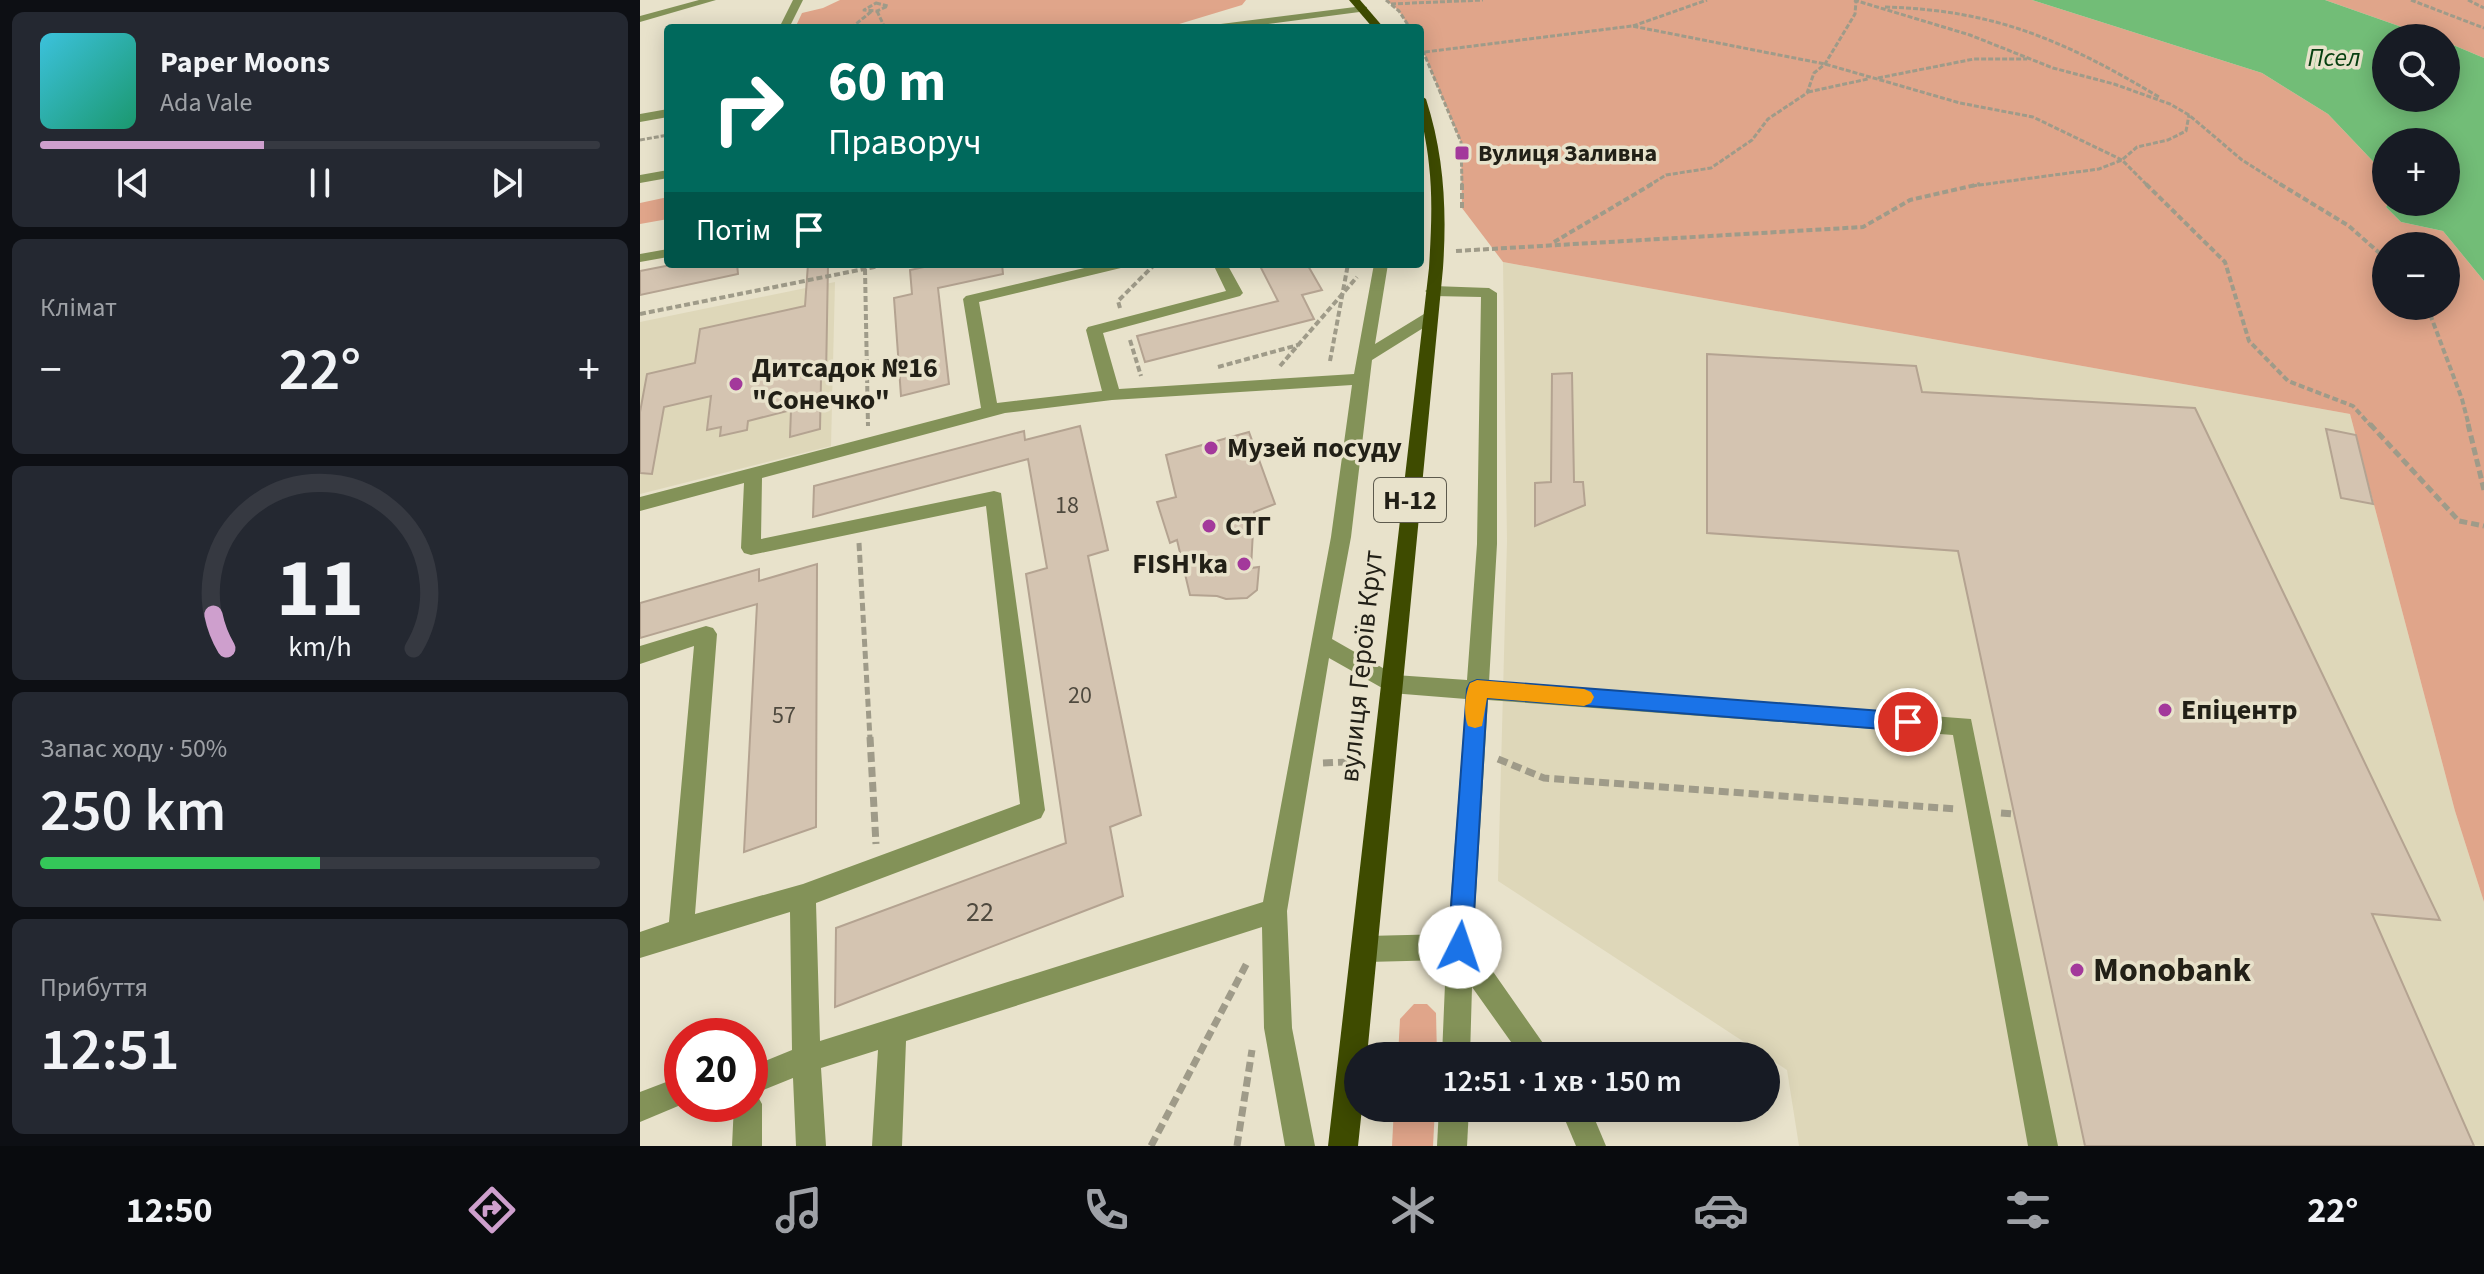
<!DOCTYPE html>
<html lang="uk">
<head>
<meta charset="utf-8">
<style>
	:root { --surface:#171b24; --page:#242831; --text:#f1f3f6; --muted:#9ea1a6; --line:#363941; --accent:#ce9fcd }
	body { margin:0; font-family:"Source Sans 3",sans-serif; background:var(--page); color:var(--text); height:100vh; display:flex; flex-direction:column; font-size:30px; white-space:nowrap }
	* { box-sizing:border-box; margin:0 }
	p { font-size:26px; color:var(--muted) }
	.icon { flex:none; width:44px; height:44px; fill:none; stroke:currentColor; stroke-width:2; stroke-linecap:round; stroke-linejoin:round }
	.map { position:relative; flex:1; overflow:hidden }
	.sheet { display:flex; flex-direction:column; gap:12px; padding:12px; background:#0d0f14; width:640px }
	.sheet>* { flex:none }
	.banner { position:absolute; left:24px; top:24px; width:760px; height:244px; border-radius:8px; box-shadow:0 4px 20px #0003; background:#00695c; color:#fff; overflow:hidden }
	.buttons { position:absolute; left:1732px; top:24px; display:grid; gap:16px }
	.buttons a { display:grid; place-items:center; width:88px; height:88px; border-radius:50%; background:var(--surface); box-shadow:0 4px 20px #0003; font-size:40px }
	.speed { position:absolute; left:24px; top:1018px; display:flex; gap:16px; font-size:40px; font-weight:700; text-align:center }
	.speed>* { display:grid; place-content:center; width:104px; height:104px; border-radius:50%; background:var(--surface); box-shadow:0 4px 20px #0003; line-height:1 }
	.speed .limit { border:12px solid #d22; background:#fff; color:#111 }
	.pin { position:absolute; display:grid; place-items:center; width:68px; height:68px; color:#fff; margin:-34px; border:4px solid #fff; border-radius:50%; box-shadow:0 2px 8px #0007 }
	.me { position:absolute; width:88px; margin:-44px; rotate:4deg; stroke-linejoin:round; filter:drop-shadow(0 0 6px #0008) }
	.turn { display:flex; align-items:center; gap:28px; height:168px; padding:0 32px; font-size:36px }
	.turn .icon { width:104px; height:104px; stroke-width:2.5 }
	.turn b { display:block; font-size:56px; line-height:68px }
	.then { display:flex; align-items:center; height:76px; padding:0 32px; background:#0003; gap:16px; font-size:30px }
	.big { font-size:60px; font-weight:600; line-height:1.1 }
	.sheet .card { flex:1; display:flex; flex-direction:column; justify-content:center; gap:12px; min-width:0; padding:0 28px; border-radius:12px; background:var(--page) }
	.sheet .dial { align-items:center; gap:0 }
	.dial svg { height:208px; overflow:visible; fill:none; stroke:var(--line); stroke-width:7; stroke-linecap:round; text-anchor:middle }
	.dial text { fill:var(--text); stroke:none }
	.song { display:flex; align-items:center; gap:24px }
	.cover { width:96px; height:96px; border-radius:12px; background:linear-gradient(135deg,hsl(190 70% 55%),hsl(160 70% 35%)) }
	.played { height:8px; border-radius:4px; background:linear-gradient(90deg,var(--accent) 40%,var(--line) 40%) }
	.keys { display:flex; justify-content:space-around; direction:ltr }
	.heat { display:flex; justify-content:space-between; align-items:center; font-size:44px; direction:ltr }
	.charge { height:12px; border-radius:6px; background:linear-gradient(90deg,#34c759 50%,var(--line) 0) }
	.trip { position:absolute; left:704px; top:1042px; width:436px; height:80px; border-radius:40px; background:var(--surface); box-shadow:0 4px 20px #0003; font-weight:600; line-height:80px; text-align:center }
	.tabs { display:flex; height:128px; justify-content:space-around; align-items:center; background:#090b0e; color:var(--muted) }
	.tabs .icon { width:56px; height:56px }
	.tabs .selected { color:var(--accent) }
	.tabs b { font-size:36px; color:var(--text) }
	main { display:flex; flex:1; min-height:0 }
	.map>svg:first-child { display:block }
</style>
</head>
<body>
<main>
<section class="sheet">
<div class="card">
<div class="song"><i class="cover"></i><div><b>Paper Moons</b><p>Ada Vale</p></div></div>
<div class="played"></div>
<div class="keys"><svg class="icon" aria-label="previous" viewBox="0 0 24 24"><path d="M18 5L8 12l10 7zM5 5v14"/></svg><svg class="icon" aria-label="pause" viewBox="0 0 24 24"><path d="M8 5v14M16 5v14"/></svg><svg class="icon" aria-label="next" viewBox="0 0 24 24"><path d="M6 5l10 7-10 7zM19 5v14"/></svg></div>
</div>
<div class="card"><p>Клімат</p>
<div class="heat"><a>−</a><b class="big">22°</b><a>+</a></div>
</div>
<div class="card dial"><svg viewBox="0 0 100 80">
<path d="M14 69A42 42 0 1 1 86 69"/>
<path d="M14 69A42 42 0 0 1 9 56" stroke="#ce9fcd"/>
<text x="50" y="56" font-size="32" font-weight="700">11</text>
<text x="50" y="72" font-size="11">km/h</text>
</svg></div>
<div class="card"><p>Запас ходу · 50%</p><b class="big">250 km</b><div class="charge"></div></div>
<div class="card"><p>Прибуття</p><b class="big">12:51</b></div>
</section>
<div class="map">
<svg width="1844" height="1146" viewBox="0 0 1844 1146">
	<rect width="100%" height="100%" fill="#e8e2cb"/>
	<g fill="#ded7b9">
		<polygon points="863,262 1710,414 1815,811 1844,902 1844,1146 1159,1146 1147,1070 858,881 867,541"/>
		<polygon points="195,282 191,446 0,494 0,322"/>
	</g>
	<g fill="#e0a58a" fill-rule="evenodd">
		<polygon points="200,0 606,0 602,5 526,28 155,28 162,13 183,8"/>
		<path d="M 746,0 L 1392,0 L 1622,73 L 1688,114 L 1746,175 L 1746,202 L 1749,202 L 1746,207 L 1761,222 L 1803,231 L 1844,281 L 1844,902 L 1815,811 L 1710,414 L 863,262 L 822,208 L 821,142 L 780,44 L 780,28 L 770,28 L 759,11 ZM 1746,246 L 1806,246 L 1806,306 L 1746,306 Z"/>
		<polygon points="1685,0 1844,0 1844,58 1806,42 1806,38 1793,38"/>
		<polygon points="28,197 28,219 0,224 0,203"/>
		<polygon points="774,1004 787,1004 796,1013 797,1056 758,1056 760,1019"/>
		<polygon points="754,1108 795,1108 793,1146 752,1146"/>
	</g>
	<polygon fill="#72bd77" points="1392,0 1685,0 1793,38 1746,38 1746,98 1806,98 1806,42 1844,58 1844,281 1803,231 1761,222 1746,207 1749,202 1806,202 1806,142 1746,142 1746,175 1688,114 1622,73"/>
	<g fill="#d4c4b1" stroke="#b4a391" stroke-width="2">
		<polygon points="36,264 97,264 98,274 0,295 0,271"/>
		<polygon points="168,264 188,264 186,378 181,379 180,429 150,437 151,410 108,421 107,430 80,436 81,427 67,430 71,396 24,407 12,474 0,473 0,412 7,374 55,363 60,329 165,306"/>
		<polygon points="298,264 362,264 363,274 298,288 309,384 261,396 254,298 272,294 270,270"/>
		<polygon points="619,264 667,264 682,290 662,295 674,319 505,362 497,336 638,301"/>
		<polygon points="1067,354 1276,366 1282,392 1555,408 1800,920 1732,914 1834,1146 1445,1146 1318,551 1067,533"/>
		<polygon points="932,373 934,482 943,482 945,505 895,526 895,483 911,482 912,374"/>
		<polygon points="440,426 468,550 448,556 501,815 470,827 483,896 195,1007 196,928 426,843 386,574 407,568 388,459 173,517 174,486 384,431 385,440"/>
		<polygon points="1686,429 1716,435 1733,504 1701,498"/>
		<polygon points="609,432 635,504 614,512 611,568 619,567 617,590 607,598 586,599 577,596 550,595 537,540 530,543 517,502 536,497 526,455"/>
		<polygon points="177,564 176,827 104,852 117,604 0,638 0,603 119,569 119,581"/>
	</g>
	<g fill="none" stroke-linecap="round" stroke-linejoin="round">
		<g stroke="#9f9b89" stroke-width="3" stroke-dasharray="5 2" stroke-linecap="butt">
			<polyline points="746,0 759,11 770,28"/>
			<polyline points="1214,0 1330,35 1413,68 1474,84 1530,104 1549,115 1602,160 1643,186"/>
			<polyline points="1771,0 1844,28"/>
			<polyline points="1828,0 1844,8"/>
			<polygon points="236,3 248,6 237,11 224,10"/>
			<polyline points="751,4 843,0"/>
			<path d="M 1245,7 C 1356,10 1425,41 1519,97"/>
			<polyline points="237,11 245,28"/>
			<polyline points="993,26 1067,0"/>
			<polyline points="211,28 232,11"/>
			<polyline points="780,44 821,142 822,186"/>
			<polyline points="785,52 992,26 1185,64 1320,103 1393,117 1482,160 1508,186"/>
			<polyline points="1238,78 1334,59 1387,59"/>
			<polyline points="1168,92 1228,79"/>
			<polyline points="0,140 28,135"/>
			<polyline points="1008,186 1026,175 1071,168 1112,140 1128,119 1167,93 1174,73 1185,64 1215,14 1216,1"/>
			<polyline points="1332,186 1459,169 1482,160 1497,147 1528,140 1546,131 1549,115"/>
		</g>
		<g stroke="#9f9b89" stroke-width="4" stroke-dasharray="6 3" stroke-linecap="butt">
			<polyline points="822,184 822,208"/>
			<polyline points="1506,184 1585,262 1609,341 1648,381 1713,406 1731,426"/>
			<polyline points="1640,184 1709,226 1746,259"/>
			<polyline points="914,242 1012,184"/>
			<polyline points="816,251 1223,227 1270,200 1340,184"/>
			<polyline points="225,269 228,426"/>
			<polyline points="1787,306 1822,399 1829,426"/>
			<polyline points="480,308 478,301 515,264"/>
			<polyline points="0,314 249,264"/>
			<polyline points="490,340 501,376"/>
			<polyline points="690,361 708,264"/>
			<polyline points="640,366 717,277"/>
			<polyline points="578,367 658,345"/>
		</g>
		<g stroke="#9f9b89" stroke-width="5" stroke-dasharray="8 4" stroke-linecap="butt">
			<polyline points="1730,424 1819,521 1844,526"/>
			<polyline points="1828,424 1844,490"/>
			<polyline points="219,543 230,739"/>
		</g>
		<g stroke="#9f9b89" stroke-width="7" stroke-dasharray="10 5" stroke-linecap="butt">
			<polyline points="230,737 236,844"/>
			<polyline points="858,759 904,778 1315,809"/>
			<polyline points="683,763 707,762"/>
			<polyline points="1361,813 1373,814"/>
			<polyline points="511,1146 608,961"/>
			<polyline points="597,1146 612,1050"/>
		</g>
		<g fill="#839258" fill-rule="evenodd">
			<polygon points="59,0 76,0 0,22 0,16"/>
			<polygon points="153,0 163,0 149,28 139,28"/>
			<polygon points="723,6 727,7 727,11 598,28 568,28 573,25"/>
			<polygon points="28,109 28,117 0,122 0,114"/>
			<polygon points="28,170 28,178 0,183 0,175"/>
			<polygon points="28,249 28,257 0,262 0,254"/>
			<path d="M 461,264 L 487,264 L 485,267 L 339,302 L 357,403 L 462,391 L 446,330 L 448,327 L 586,291 L 573,264 L 587,264 L 603,293 L 600,296 L 463,333 L 479,389 L 714,374 L 734,264 L 748,264 L 735,344 L 784,314 L 796,314 L 796,320 L 732,360 L 711,537 L 692,639 L 755,675 L 827,680 L 837,544 L 841,297 L 793,296 L 785,291 L 793,286 L 849,288 L 857,293 L 857,544 L 849,682 L 1331,719 L 1418,1146 L 1388,1146 L 1313,735 L 848,700 L 833,943 L 912,1056 L 881,1056 L 832,987 L 830,1056 L 802,1056 L 806,960 L 727,962 L 718,958 L 714,949 L 718,940 L 727,936 L 808,934 L 826,699 L 751,693 L 689,658 L 647,911 L 652,1028 L 675,1146 L 645,1146 L 624,1028 L 622,927 L 266,1041 L 262,1146 L 232,1146 L 238,1050 L 181,1068 L 186,1146 L 156,1146 L 153,1078 L 116,1093 L 122,1104 L 122,1146 L 92,1146 L 94,1104 L 110,1104 L 110,1067 L 152,1050 L 150,912 L 0,958 L 0,932 L 29,922 L 54,646 L 0,664 L 0,646 L 66,626 L 73,628 L 77,634 L 55,914 L 163,884 L 380,804 L 346,506 L 111,555 L 104,553 L 101,548 L 104,483 L 0,511 L 0,497 L 341,408 L 323,299 L 326,296 ZM 712,385 L 691,537 L 623,902 L 180,1041 L 176,903 L 401,818 L 405,810 L 361,493 L 354,491 L 121,539 L 122,478 L 365,413 L 472,400 Z"/>
			<polygon points="42,1076 43,1104 0,1122 0,1092"/>
			<polygon points="799,1108 829,1108 827,1146 797,1146"/>
			<polygon points="920,1108 950,1108 966,1146 936,1146"/>
		</g>
		<g fill="#3e4b00" fill-rule="evenodd">
			<polygon points="709,0 720,0 744,28 733,28"/>
			<path d="M 780,95 L 786,99 C 804,155 807,209 803,268 L 727,1056 L 718,1056 L 718,1108 L 722,1108 L 718,1146 L 688,1146 L 789,268 C 791,234 793,199 789,165 C 787,141 780,119 780,95 Z"/>
		</g>
	</g>
	<polygon fill="#1a73e8" stroke="#114b97" stroke-width="2" points="837,680 1268,713 1276,716 1279,722 1276,728 1268,731 847,698 832,947 828,956 820,959 811,956 808,947 827,689 830,683"/>
	<path fill="#f59e0b" d="M 837,680 L 944,689 L 951,692 L 954,697 L 951,703 L 944,706 L 847,698 L 842,726 L 835,728 L 828,726 C 823,715 825,694 830,683 Z"/>
	<g fill="#a3399b" stroke="#e8e2cb" stroke-width="3">
		<rect x="814" y="145" width="16" height="16" rx="4"/>
		<circle cx="96" cy="384" r="8"/>
		<circle cx="571" cy="448" r="8"/>
		<circle cx="569" cy="526" r="8"/>
		<circle cx="604" cy="564" r="8"/>
		<circle cx="1525" cy="710" r="8"/>
		<circle cx="1437" cy="970" r="8"/>
	</g>
	<g text-anchor="middle" dominant-baseline="central" stroke-width="7" stroke-linejoin="round" paint-order="stroke">
		<g font-size="24" font-weight="bold" fill="#222017" stroke="#e8e2cb" text-anchor="start">
			<text x="838" y="153">Вулиця Заливна</text>
		</g>
		<g font-size="24" fill="#4e493e">
			<text x="427" y="505">18</text>
			<text x="440" y="695">20</text>
			<text x="144" y="715">57</text>
		</g>
		<g font-size="26" font-style="italic" fill="#074011" stroke="#e8e2cb">
			<text x="1694" y="57">Псел</text>
		</g>
		<rect fill="#e8e2cb" stroke="#5d5a4d" stroke-width="2" x="734" y="478" width="72" height="44" rx="6"/>
		<g font-size="26" font-weight="bold" fill="#222017">
			<text x="770" y="500">Н-12</text>
		</g>
		<g font-size="28" font-weight="bold" fill="#222017" stroke="#e8e2cb" text-anchor="start">
			<text x="112" y="368">Дитсадок №16<tspan x="112" dy="32">"Сонечко"</tspan></text>
			<text x="587" y="448">Музей посуду</text>
			<text x="585" y="526">СТГ</text>
			<text x="588" y="564" text-anchor="end">FISH'ka</text>
			<text x="1541" y="710">Епіцентр</text>
		</g>
		<g font-size="28" fill="#222017" stroke="#e8e2cb">
			<text transform="translate(721 666) rotate(-84)">вулиця Героїв Крут</text>
		</g>
		<g font-size="28" fill="#4e493e">
			<text x="340" y="912">22</text>
		</g>
		<g font-size="34" font-weight="bold" fill="#222017" stroke="#e8e2cb" text-anchor="start">
			<text x="1453" y="970">Monobank</text>
		</g>
	</g>
</svg>
<div class="buttons">
<a><svg class="icon" aria-label="search" viewBox="0 0 24 24"><circle cx="10" cy="10" r="6"/><path d="M15 15l6 6"/></svg></a>
<a>+</a>
<a>−</a>
</div>
<div class="speed"><div class="limit">20</div></div>
<div class="pin" style="left:1268px;top:722px;background:#d93025"><svg class="icon" aria-label="arrive" viewBox="0 0 24 24"><path d="M6 21V4h12l-3 4 3 4H6"/></svg></div>
<svg class="me" style="left:820px;top:947px" viewBox="-20 -20 40 40"><circle r="19" fill="#fff"/><path d="M0-13L10 11 0 6-10 11z" fill="#1a73e8"/></svg>
<div class="trip">12:51 · 1 хв · 150 m</div>
<div class="banner">
<div class="turn"><svg class="icon" aria-label="right" viewBox="0 0 24 24"><path d="M7 20v-9h11M14 6l5 5-5 5"/></svg><div><b>60 m</b>Праворуч</div></div>
<div class="then">Потім<svg class="icon" aria-label="arrive" viewBox="0 0 24 24"><path d="M6 21V4h12l-3 4 3 4H6"/></svg></div>
</div>
</div>
</main>
<nav class="tabs">
<b>12:50</b>
<svg class="icon selected" aria-label="directions" viewBox="0 0 24 24"><path d="M12 3l9 9-9 9-9-9zM9 14v-3h6M13 9l2 2-2 2"/></svg>
<svg class="icon" aria-label="music" viewBox="0 0 24 24"><path d="M9 18V5l10-2v13"/><circle cx="6" cy="18" r="3"/><circle cx="16" cy="16" r="3"/></svg>
<svg class="icon" aria-label="phone" viewBox="0 0 24 24"><path d="M5 4h4l2 5-3 2q2 4 5 5l2-3 5 2v4C11 20 4 13 5 4z"/></svg>
<svg class="icon" aria-label="climate" viewBox="0 0 24 24"><path d="M12 3v18M4 7l16 10M4 17L20 7"/></svg>
<svg class="icon" aria-label="car" viewBox="0 0 24 24"><path d="M5 17H2v-5l4-1 3-4h7l3 4 3 1v5h-3M9 17h6M6 11h13"/><circle cx="7" cy="17" r="2"/><circle cx="17" cy="17" r="2"/></svg>
<svg class="icon" aria-label="filters" viewBox="0 0 24 24"><path d="M4 7h16M4 17h16"/><circle cx="9" cy="7" r="2"/><circle cx="15" cy="17" r="2"/></svg>
<b>22°</b>
</nav>
</body>
</html>
